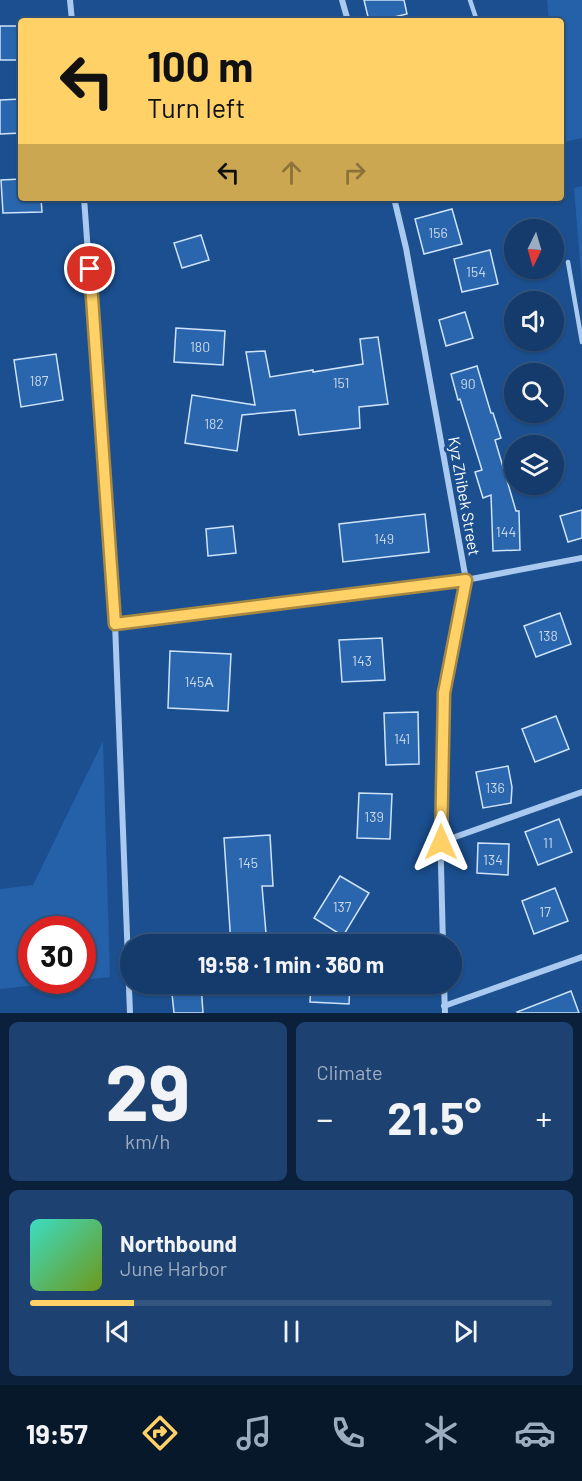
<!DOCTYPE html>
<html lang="en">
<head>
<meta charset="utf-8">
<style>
	:root { --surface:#143b6b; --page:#1d4271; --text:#f1f3f6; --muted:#9dadc1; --line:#33557e; --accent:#ffd166 }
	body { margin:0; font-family:Barlow,sans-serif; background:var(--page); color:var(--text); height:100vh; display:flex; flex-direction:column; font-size:22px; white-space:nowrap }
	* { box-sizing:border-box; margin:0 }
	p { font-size:20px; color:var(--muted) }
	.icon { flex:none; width:33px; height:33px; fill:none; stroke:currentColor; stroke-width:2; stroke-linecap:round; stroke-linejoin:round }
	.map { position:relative; height:1013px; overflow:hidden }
	.details { display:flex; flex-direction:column; gap:9px; padding:9px; background:#0b203b; flex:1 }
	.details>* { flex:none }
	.top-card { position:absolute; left:18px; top:18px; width:546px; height:183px; border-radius:6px; box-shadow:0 2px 4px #0004,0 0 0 2px var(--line); background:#ffd166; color:#111; overflow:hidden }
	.needle { width:39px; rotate:185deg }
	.buttons { position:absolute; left:504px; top:219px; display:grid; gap:12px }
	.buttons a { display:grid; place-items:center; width:60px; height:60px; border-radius:50%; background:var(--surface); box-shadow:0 2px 4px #0004,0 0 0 2px var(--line); font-size:30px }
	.speed { position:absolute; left:18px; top:916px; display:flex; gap:12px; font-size:30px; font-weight:700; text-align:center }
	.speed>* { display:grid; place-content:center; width:78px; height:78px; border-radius:50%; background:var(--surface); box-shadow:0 2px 4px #0004,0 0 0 2px var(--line); line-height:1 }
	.speed .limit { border:9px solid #d22; background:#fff; color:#111 }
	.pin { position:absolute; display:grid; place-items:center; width:51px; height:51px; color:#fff; margin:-26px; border:3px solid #fff; border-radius:50%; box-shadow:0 2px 6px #0007 }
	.me { position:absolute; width:66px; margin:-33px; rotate:0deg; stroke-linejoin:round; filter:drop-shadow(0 0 4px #0008) }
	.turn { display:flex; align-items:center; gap:21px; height:126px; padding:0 30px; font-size:27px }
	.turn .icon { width:78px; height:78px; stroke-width:2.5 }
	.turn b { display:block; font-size:42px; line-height:51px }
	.lanes { display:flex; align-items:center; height:57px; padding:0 30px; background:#0003; justify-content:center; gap:30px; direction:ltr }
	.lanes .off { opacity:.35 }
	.big { font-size:45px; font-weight:700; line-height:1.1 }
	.details .card { flex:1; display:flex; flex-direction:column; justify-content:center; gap:9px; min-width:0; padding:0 21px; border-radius:9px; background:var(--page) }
	.details .dial { align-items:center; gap:0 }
	.dial b { font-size:78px; line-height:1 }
	.song { display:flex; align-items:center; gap:18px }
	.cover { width:72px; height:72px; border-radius:9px; background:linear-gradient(135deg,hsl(170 70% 55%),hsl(80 70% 35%)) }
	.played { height:6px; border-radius:3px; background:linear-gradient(90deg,var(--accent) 20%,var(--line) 20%) }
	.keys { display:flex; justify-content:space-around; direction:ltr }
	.heat { display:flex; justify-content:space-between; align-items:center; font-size:33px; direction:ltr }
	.details .tiles { flex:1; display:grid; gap:9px; grid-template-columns:1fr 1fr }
	.card:last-child { grid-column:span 2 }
	.trip { position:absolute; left:120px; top:934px; width:342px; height:60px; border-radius:30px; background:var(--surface); box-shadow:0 2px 4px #0004,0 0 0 2px var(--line); font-weight:700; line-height:60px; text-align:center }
	.tabs { display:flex; height:96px; justify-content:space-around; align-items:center; background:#08182b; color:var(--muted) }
	.tabs .icon { width:42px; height:42px }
	.tabs .active { color:var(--accent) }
	.tabs b { font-size:27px; color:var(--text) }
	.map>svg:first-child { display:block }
</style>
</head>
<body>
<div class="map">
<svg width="582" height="1013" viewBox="0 0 582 1013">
	<rect width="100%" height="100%" fill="#1b4f8f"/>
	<g fill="#2461a8">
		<polygon points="547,0 582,0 582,138 564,142 561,115 561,21 549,21"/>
		<polygon points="582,186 582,285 574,188"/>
		<polygon points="103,741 110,977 83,980 82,930 32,930 32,981 72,981 0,989 0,889 33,885"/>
	</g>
	<g fill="#2a66ad" stroke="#cfe3fa" stroke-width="1.5">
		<polygon points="364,0 404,0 407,14 377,21 369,21"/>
		<rect x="0" y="26" width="21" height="34"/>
		<polygon points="21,99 21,133 0,134 0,100"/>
		<polygon points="21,179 21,198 41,198 42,212 3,213 1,180"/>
		<polygon points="452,209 462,244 424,254 415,219"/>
		<polygon points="201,235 209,260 182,268 174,243"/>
		<polygon points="490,250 498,284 462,292 454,259"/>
		<polygon points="465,312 473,338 446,346 439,320"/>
		<polygon points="176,328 225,331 223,365 174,362"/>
		<polygon points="378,337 388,404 359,407 360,428 299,435 295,410 242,415 237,451 185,443 192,395 255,405 246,352 265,351 270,377 313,370 313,372 363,364 360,339"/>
		<polygon points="56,354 63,400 21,407 14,360"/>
		<polygon points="477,366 491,413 493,413 501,438 495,440 516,511 519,511 520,550 493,551 491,495 483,498 475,472 482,470 460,399 458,400 451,374"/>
		<polygon points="582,510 582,538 568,542 560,516"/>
		<polygon points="425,514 429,552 343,562 339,524"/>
		<polygon points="233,526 236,553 208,556 206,529"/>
		<polygon points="560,613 571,644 536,657 524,626"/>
		<polygon points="382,638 385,680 342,682 339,640"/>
		<polygon points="170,651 231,654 228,711 168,708"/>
		<polygon points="418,712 419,764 386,765 384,713"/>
		<polygon points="556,716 569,749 535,762 522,729"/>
		<polygon points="508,766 512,787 511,803 483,808 476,772"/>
		<polygon points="359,793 392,794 390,839 357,838"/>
		<polygon points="559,819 572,852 538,865 525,832"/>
		<polygon points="270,835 273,886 262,886 267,945 231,945 224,838"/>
		<polygon points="478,843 509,844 508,875 477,873"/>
		<polygon points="340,876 369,893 343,936 314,918"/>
		<polygon points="555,888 568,921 534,934 522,901"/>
		<polygon points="171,984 201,984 203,1013 174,1013"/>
		<polygon points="311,984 350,984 349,1004 310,1002"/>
		<polygon points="571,991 579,1013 518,1013 517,1012"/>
	</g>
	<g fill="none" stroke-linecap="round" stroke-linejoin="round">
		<g stroke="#a9c9ee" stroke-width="4.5">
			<polyline points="470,0 477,21"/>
			<polyline points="568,262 582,342"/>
		</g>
		<g stroke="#a9c9ee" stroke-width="6">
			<polyline points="70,0 72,21"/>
			<polyline points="342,0 348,21"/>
			<polyline points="84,198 115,623 130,1013"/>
			<polyline points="394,198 406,248 466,580 444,693 440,825 443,945"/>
			<polyline points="115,623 466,580 582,558"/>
			<polyline points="441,842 582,792"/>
			<polyline points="444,984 445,1013"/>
			<polyline points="444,1006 582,957"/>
		</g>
	</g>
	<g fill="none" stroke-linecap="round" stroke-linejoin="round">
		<defs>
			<polyline id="route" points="90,269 115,624 466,580 444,693 441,842"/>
		</defs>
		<use href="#route" stroke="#a68842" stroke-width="15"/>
		<use href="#route" stroke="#ffd166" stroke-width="10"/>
	</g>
	<g text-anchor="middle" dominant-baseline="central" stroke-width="6" stroke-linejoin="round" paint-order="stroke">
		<g font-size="14" fill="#cad9ea">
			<text x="438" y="232">156</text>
			<text x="476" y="271">154</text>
			<text x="200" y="346">180</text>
			<text x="39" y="380">187</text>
			<text x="341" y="382">151</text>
			<text x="468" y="383">90</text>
			<text x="214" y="423">182</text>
			<text x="506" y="531">144</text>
			<text x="384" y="538">149</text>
			<text x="548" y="635">138</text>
			<text x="362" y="660">143</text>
			<text x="199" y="681">145А</text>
			<text x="402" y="738">141</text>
			<text x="495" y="787">136</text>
			<text x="374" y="816">139</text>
			<text x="548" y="842">11</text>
			<text x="493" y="859">134</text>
			<text x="248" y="862">145</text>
			<text x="342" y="906">137</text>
			<text x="545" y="911">17</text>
		</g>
		<g font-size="16" fill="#fff" stroke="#1b4f8f">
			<text transform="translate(465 496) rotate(80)">Kyz Zhibek Street</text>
		</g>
	</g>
</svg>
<div class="buttons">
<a><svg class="needle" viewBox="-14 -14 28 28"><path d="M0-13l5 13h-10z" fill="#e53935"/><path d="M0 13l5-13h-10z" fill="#9dadc1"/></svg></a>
<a><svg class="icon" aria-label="sound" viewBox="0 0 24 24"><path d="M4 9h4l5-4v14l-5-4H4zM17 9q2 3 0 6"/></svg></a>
<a><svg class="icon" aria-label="search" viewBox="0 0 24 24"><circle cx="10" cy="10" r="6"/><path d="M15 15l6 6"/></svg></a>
<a><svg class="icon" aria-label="layers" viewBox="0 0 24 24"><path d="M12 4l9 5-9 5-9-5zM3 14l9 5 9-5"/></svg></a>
</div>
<div class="speed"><div class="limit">30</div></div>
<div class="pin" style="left:90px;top:269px;background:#d93025"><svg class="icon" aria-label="arrive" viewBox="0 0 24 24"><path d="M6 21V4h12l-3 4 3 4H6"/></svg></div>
<svg class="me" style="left:441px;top:842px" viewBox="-20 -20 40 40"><path d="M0-17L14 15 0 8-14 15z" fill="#ffd166" stroke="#fff" stroke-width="4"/></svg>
<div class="trip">19:58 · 1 min · 360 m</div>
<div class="top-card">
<div class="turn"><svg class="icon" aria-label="left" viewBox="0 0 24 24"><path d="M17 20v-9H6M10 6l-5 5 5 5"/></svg><div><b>100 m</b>Turn left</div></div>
<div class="lanes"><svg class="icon" aria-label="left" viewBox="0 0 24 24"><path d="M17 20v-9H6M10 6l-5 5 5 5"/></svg><svg class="icon off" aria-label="ahead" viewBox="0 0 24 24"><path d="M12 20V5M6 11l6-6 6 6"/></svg><svg class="icon off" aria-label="right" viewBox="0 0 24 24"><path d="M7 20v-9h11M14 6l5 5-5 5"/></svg></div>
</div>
</div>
<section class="details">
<div class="tiles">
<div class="card dial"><b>29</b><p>km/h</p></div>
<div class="card"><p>Climate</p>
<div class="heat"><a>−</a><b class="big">21.5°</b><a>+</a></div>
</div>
<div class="card">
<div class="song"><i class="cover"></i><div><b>Northbound</b><p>June Harbor</p></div></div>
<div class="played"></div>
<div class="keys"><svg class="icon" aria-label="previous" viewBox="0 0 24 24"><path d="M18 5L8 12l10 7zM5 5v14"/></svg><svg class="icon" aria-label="pause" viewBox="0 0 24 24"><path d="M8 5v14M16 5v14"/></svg><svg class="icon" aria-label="next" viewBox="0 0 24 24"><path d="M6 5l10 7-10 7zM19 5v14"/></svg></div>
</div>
</div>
</section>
<nav class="tabs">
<b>19:57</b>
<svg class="icon active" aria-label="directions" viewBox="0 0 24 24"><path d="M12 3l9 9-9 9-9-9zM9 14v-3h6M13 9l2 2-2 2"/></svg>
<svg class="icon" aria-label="music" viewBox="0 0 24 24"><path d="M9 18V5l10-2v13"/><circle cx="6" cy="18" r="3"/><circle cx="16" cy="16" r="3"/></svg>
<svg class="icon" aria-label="phone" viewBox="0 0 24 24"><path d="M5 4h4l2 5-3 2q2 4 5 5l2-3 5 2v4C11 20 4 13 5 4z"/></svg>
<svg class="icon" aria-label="climate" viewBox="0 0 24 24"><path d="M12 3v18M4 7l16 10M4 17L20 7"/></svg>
<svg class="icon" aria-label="car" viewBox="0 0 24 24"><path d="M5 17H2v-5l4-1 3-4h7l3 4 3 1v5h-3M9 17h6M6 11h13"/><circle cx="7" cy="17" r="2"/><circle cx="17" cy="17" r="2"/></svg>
</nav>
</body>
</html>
